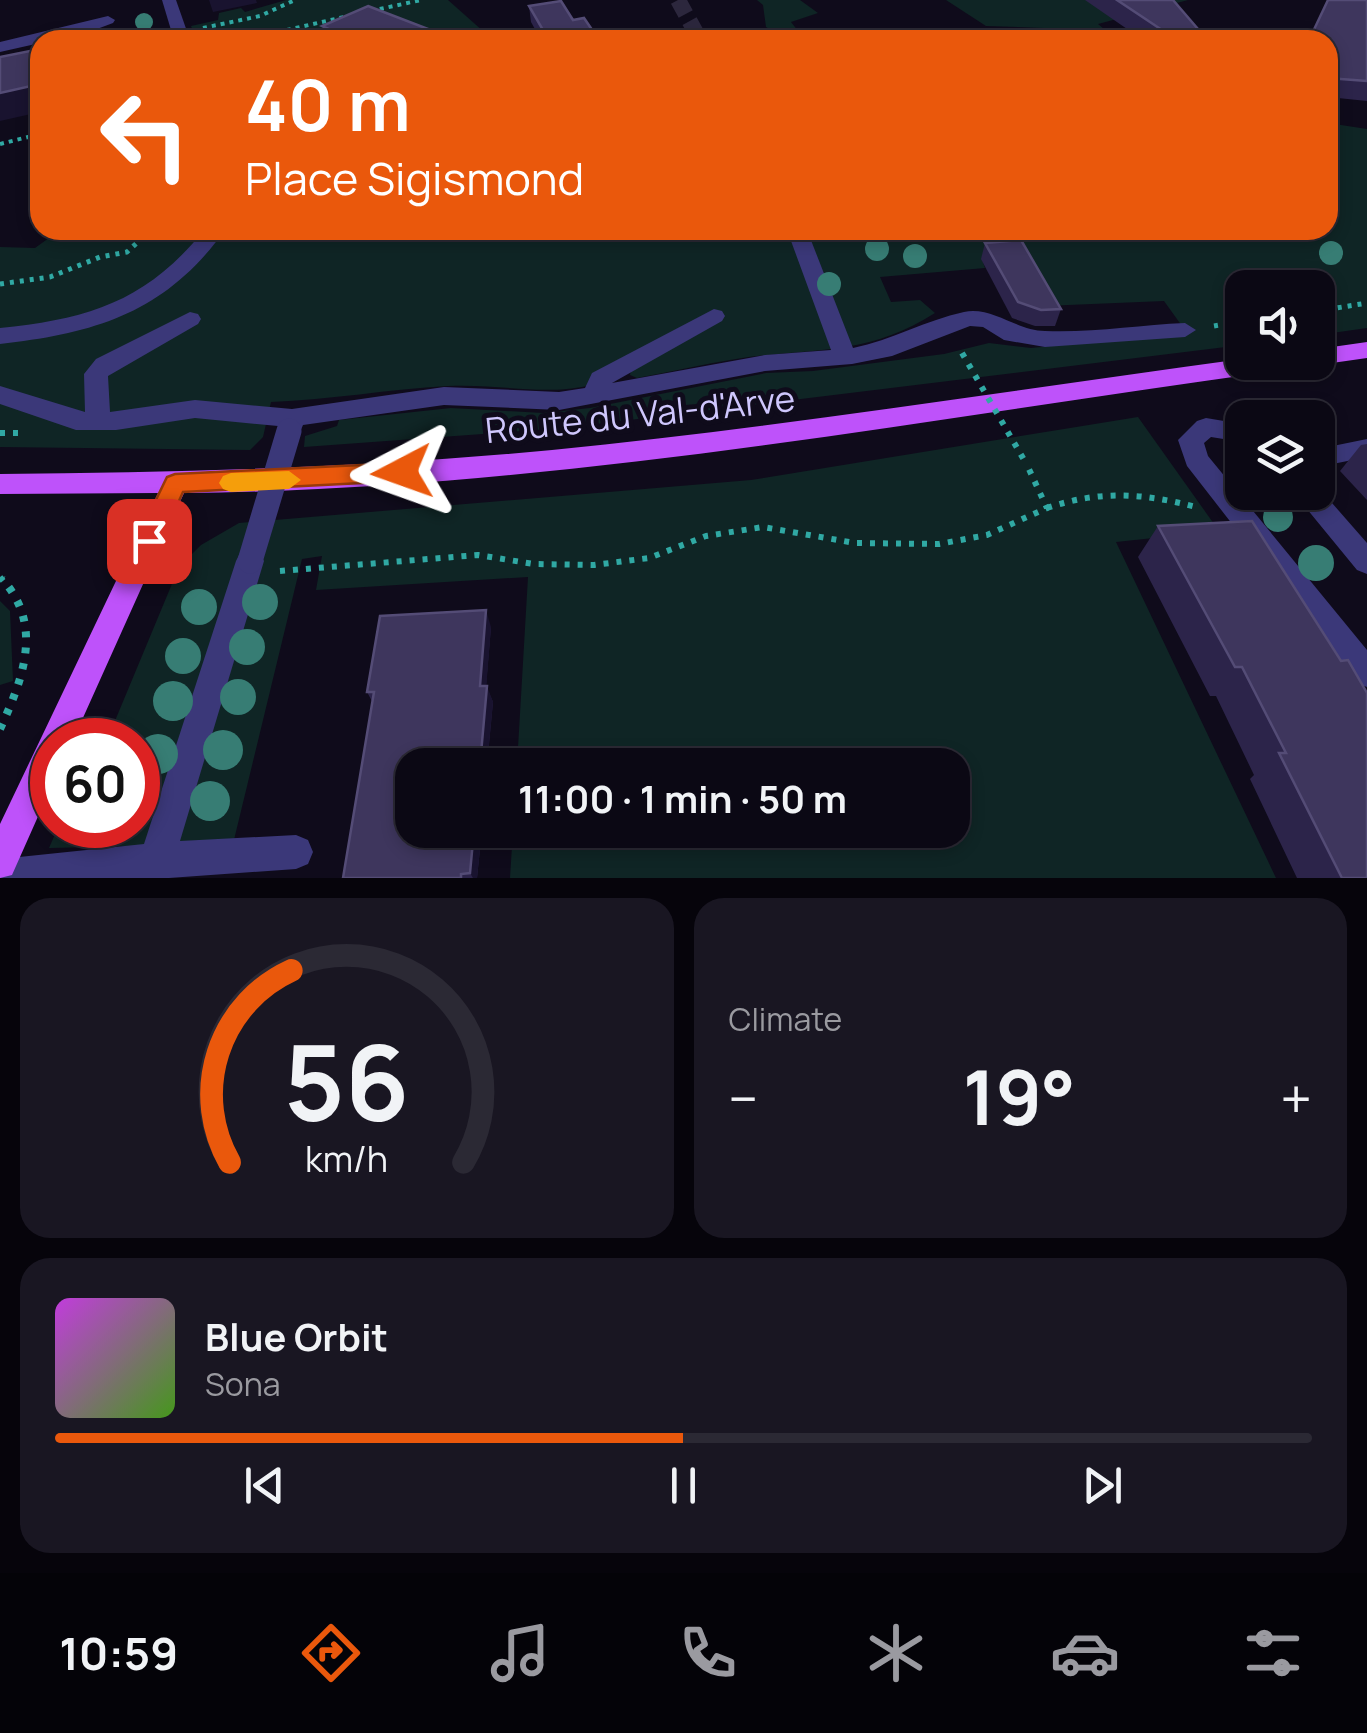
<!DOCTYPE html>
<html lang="en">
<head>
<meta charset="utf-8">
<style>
	:root { --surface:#0b0814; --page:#191622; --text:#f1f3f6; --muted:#9a9aa0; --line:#2b2934; --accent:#ea580c }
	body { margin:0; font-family:Manrope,sans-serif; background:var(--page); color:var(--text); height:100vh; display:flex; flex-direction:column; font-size:38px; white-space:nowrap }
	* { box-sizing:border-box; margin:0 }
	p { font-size:32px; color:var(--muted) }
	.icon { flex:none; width:55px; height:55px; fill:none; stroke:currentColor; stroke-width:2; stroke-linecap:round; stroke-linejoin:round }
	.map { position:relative; height:878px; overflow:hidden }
	.details { display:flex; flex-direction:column; gap:20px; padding:20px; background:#06040b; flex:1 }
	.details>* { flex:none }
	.top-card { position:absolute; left:30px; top:30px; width:1308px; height:210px; border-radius:30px; box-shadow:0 5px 15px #0003,0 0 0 2px var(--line); background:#ea580c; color:#fff; overflow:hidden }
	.controls { position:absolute; left:1225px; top:270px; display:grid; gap:20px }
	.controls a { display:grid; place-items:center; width:110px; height:110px; border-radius:20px; background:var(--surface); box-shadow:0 5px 15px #0003,0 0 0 2px var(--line); font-size:50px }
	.speed { position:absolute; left:30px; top:718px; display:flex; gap:20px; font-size:50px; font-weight:700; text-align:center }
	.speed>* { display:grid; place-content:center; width:130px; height:130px; border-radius:50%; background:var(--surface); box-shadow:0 5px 15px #0003,0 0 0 2px var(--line); line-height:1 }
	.speed .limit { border:15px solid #d22; background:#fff; color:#111 }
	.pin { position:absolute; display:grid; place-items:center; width:85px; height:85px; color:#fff; margin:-42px; border-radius:20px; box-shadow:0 5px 15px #0006 }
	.me { position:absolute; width:110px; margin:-55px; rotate:266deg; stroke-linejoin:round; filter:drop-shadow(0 0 8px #0008) }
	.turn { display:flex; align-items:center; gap:35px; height:210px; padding:0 50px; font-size:45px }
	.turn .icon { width:130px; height:130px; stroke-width:2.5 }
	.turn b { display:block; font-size:70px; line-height:85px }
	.big { font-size:75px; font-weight:700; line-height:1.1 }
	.details .tile { flex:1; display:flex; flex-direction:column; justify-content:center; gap:15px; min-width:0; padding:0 35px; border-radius:30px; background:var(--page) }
	.details .dial { align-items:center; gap:0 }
	.dial svg { height:260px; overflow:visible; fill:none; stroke:var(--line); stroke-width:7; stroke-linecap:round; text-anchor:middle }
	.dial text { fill:var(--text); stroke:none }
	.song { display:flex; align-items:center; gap:30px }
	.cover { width:120px; height:120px; border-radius:15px; background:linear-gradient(135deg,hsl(290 70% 55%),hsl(100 70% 35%)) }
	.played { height:10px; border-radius:5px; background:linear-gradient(90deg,var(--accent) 50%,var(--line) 50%) }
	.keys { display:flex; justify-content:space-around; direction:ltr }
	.heat { display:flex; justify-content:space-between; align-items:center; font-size:55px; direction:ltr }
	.details .tiles { flex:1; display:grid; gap:20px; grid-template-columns:1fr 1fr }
	.tile:last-child { grid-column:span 2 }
	.trip { position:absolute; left:395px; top:748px; width:575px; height:100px; border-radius:30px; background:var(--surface); box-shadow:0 5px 15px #0003,0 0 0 2px var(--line); font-weight:700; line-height:100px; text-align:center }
	.tabs { display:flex; height:160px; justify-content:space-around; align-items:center; background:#040308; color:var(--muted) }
	.tabs .icon { width:70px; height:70px }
	.tabs .selected { color:var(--accent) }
	.tabs b { font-size:45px; color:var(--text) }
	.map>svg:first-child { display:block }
</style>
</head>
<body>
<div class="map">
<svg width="1367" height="878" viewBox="0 0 1367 878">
	<rect width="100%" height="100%" fill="#0f0b1b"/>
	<g fill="#0f2525">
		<polygon points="286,0 448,0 493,40 429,40 348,31 307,40 212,40 195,36 191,26 218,20 219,13 241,8 245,12"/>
		<polygon points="757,0 800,0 818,13 791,22 805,40 789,40 766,27 763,5"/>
		<polygon points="946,0 1188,0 1098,24 1117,40 1084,40 1072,29 986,26"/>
		<path d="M 1328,123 L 1367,129 L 1367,328 L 1318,335 L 1318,288 L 1242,288 L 1242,345 L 564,428 L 304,447 L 305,436 L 337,426 L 339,420 L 451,408 L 543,413 L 590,408 L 766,373 L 813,371 L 944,354 L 989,343 L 1031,348 L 1187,333 L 1164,301 L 1044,306 L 982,259 L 985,268 L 880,277 L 891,302 L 920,300 L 935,313 C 866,357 813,347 736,359 C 703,364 670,372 637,378 L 630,375 L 631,371 C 562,404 517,383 448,386 C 389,389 330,400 271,402 L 263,437 L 250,450 L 0,447 L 0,247 L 35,248 L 60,230 L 1328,230 Z"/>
		<polygon points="1138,417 1219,531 1116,542 1276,878 510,878 513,830 952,830 952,765 517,765 528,577 316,590 322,556 302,559 233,844 49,848 59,825 138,825 138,740 107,740 179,567 201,545 239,523 751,480"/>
		<polygon points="0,601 10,611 13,681 0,685"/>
	</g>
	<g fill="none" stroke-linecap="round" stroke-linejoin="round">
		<polyline stroke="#2c273d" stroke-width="16" stroke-dasharray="16 8" stroke-linecap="butt" points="678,0 700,40"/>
		<g stroke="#30a9a4" stroke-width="4" stroke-dasharray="4 5" stroke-linecap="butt">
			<polyline points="371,11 421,0"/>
			<polyline points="203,28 260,16 295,0"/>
			<polyline points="243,40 344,17"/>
			<polyline points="0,144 40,134"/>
		</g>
		<g stroke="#30a9a4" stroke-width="5" stroke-dasharray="4 6" stroke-linecap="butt">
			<polyline points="0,284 50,277 100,257 127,252 151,230"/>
			<polyline points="1318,311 1367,303"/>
			<polyline points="1214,326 1242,321"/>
		</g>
		<g stroke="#30a9a4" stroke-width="6" stroke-dasharray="5 8" stroke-linecap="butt">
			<polyline points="0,433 22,433"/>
			<path d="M 1047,508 C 1100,490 1143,493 1196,507"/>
			<polyline points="280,571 478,555 534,564 594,565 649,558 706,536 763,527 855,543 939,544 987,535 1047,508 1027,465"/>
			<polyline points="0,577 4,582"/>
		</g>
		<path stroke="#30a9a4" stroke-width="8" stroke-dasharray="6 10" stroke-linecap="butt" d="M 0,729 C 23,679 44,625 2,579"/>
		<g fill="#3b3879" fill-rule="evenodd">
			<polygon points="162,0 176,0 190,40 174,40"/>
			<polygon points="108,16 115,20 113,23 81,35 40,40 40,43 0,52 0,42"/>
			<path d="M 204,230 L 225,230 C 166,312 97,333 0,344 L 0,328 C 89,319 147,301 204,230 Z"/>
			<path d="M 787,230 L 807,230 L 853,348 C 892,340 926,320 964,312 C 992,306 1017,331 1045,331 C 1091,333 1139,325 1185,323 L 1196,330 L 1185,337 L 1045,347 L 1004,340 L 983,327 L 970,326 L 892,356 L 852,364 L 765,371 L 559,410 L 444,405 L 303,425 L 298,437 L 280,437 L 278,426 L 195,418 L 116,430 L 76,430 L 0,404 L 0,386 L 85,412 L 84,374 L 96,359 L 190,312 L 198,314 L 201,319 L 198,324 L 108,376 L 110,412 L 195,400 L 292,409 L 444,387 L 559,392 L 585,388 L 592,373 L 714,309 L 722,311 L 725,316 L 722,321 L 612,383 L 765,355 L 831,350 Z"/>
			<polygon points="1206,418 1242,424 1242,442 1211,437 1204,443 1208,456 1367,650 1367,687 1356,683 1187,466 1178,440 1197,421"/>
			<polygon points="1367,439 1367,457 1318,467 1318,449"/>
			<polygon points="1318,487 1367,543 1367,574 1357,570 1293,492 1318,492"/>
			<polygon points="250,549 260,553 264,561 180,841 296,835 308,840 313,852 308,864 296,869 169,878 0,878 0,859 144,844 236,561 240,553"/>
		</g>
		<g fill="#be52fa" fill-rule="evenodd">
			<polygon points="1367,342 1367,358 1318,365 1310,362 1318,362 1318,349"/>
			<path d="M 1242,359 L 1242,362 L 1293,362 L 1282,370 C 918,420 553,490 184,493 L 73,740 L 52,740 L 52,785 L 12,875 L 0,878 L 0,824 L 158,493 L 0,494 L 0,474 C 185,472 368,468 552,450 C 783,427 1012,390 1242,359 Z"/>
		</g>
		<polyline stroke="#30a9a4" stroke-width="6" stroke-dasharray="5 8" stroke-linecap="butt" points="962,353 1027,465"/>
		<polyline stroke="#3b3879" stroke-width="25" points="250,561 289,431"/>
	</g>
	<g fill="#377d74">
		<circle cx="144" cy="22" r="9"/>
		<circle cx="877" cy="249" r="12"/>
		<circle cx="1331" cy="253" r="12"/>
		<circle cx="915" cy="256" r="12"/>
		<circle cx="829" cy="284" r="12"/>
		<circle cx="1278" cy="517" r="15"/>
		<circle cx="1316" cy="563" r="18"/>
		<circle cx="260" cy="602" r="18"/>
		<circle cx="199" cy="607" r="18"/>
		<circle cx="247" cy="647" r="18"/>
		<circle cx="183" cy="656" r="18"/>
		<circle cx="238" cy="697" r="18"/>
		<circle cx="173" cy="701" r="20"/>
		<circle cx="223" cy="750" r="20"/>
		<circle cx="158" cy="754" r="20"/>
		<circle cx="210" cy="801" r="20"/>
	</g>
	<g fill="#2c244a">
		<polygon points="1085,0 1173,0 1198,29 1309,38 1367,0 1367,101 1328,97 1328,40 1143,40"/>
		<polygon points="529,6 573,20 599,40 541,40 531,22"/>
		<polygon points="322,26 451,40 326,40"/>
		<polygon points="985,243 1061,309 1055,326 1035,326 1012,318 981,259"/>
		<polygon points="1367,444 1367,500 1340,471 1361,445"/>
		<polygon points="1158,526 1367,878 1297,878 1250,779 1254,775 1216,696 1210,696 1138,557"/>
		<polygon points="491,627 486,686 493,702 487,765 412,765 412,830 482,830 477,878 343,878 373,703 367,692"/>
	</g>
	<g fill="#19132f">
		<polygon points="209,0 256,0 257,3 213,12"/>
		<polygon points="558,35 558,40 547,40 547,37"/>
		<polygon points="40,84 40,112 0,121 0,93"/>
		<polygon points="486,610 491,627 485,702 480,686"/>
		<polygon points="487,686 493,702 487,765 480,765"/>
		<polygon points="474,830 482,830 477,878 473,878 470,873"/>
	</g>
	<g fill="#3e365d" stroke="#544c76" stroke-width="2.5">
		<polygon points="1117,0 1173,0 1198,29 1310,38 1328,0 1367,0 1367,81 1328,78 1328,40 1177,40"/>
		<polygon points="561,1 573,20 584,18 599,40 560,40 558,35 547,37 529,6"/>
		<polygon points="368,6 449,37 451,40 352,40 322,26"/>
		<polygon points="40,49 40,84 0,93 0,57"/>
		<polygon points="1021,240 1061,309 1041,310 1018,302 985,243"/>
		<polygon points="1252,521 1341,661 1348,660 1367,693 1367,878 1342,878 1279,753 1286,753 1242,667 1235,667 1158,526"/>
		<polygon points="486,610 480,686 487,686 480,765 412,765 412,830 474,830 470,873 461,874 461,878 343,878 374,692 367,692 380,616"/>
	</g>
	<polygon fill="#ea580c" stroke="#983908" stroke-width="2.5" points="402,463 414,472 402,481 183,492 158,548 140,548 136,541 167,477 175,474"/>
	<polygon fill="#f59e0b" points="289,471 301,480 289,489 231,492 223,489 219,483 223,476 231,473"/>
	<g text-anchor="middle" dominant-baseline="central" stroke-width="10" stroke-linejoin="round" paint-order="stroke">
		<g font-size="35" fill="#cfc7fd" stroke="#0f0b1b">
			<text transform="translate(640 414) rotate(-6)">Route du Val-d'Arve</text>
		</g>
	</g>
</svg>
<div class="controls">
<a><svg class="icon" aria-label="sound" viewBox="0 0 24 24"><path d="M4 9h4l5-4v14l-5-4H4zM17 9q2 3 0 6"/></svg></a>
<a><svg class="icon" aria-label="layers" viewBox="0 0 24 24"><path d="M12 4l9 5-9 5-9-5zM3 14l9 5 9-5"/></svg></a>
</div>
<div class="speed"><div class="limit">60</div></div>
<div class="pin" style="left:149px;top:541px;background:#d93025"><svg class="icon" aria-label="arrive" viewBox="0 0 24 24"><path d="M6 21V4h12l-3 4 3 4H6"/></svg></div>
<svg class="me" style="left:402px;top:472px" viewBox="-20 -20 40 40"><path d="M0-17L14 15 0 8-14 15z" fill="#ea580c" stroke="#fff" stroke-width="4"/></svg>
<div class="trip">11:00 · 1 min · 50 m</div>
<div class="top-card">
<div class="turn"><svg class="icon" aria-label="left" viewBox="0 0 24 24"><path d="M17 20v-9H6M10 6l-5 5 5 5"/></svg><div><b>40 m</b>Place Sigismond</div></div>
</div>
</div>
<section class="details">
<div class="tiles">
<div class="tile dial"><svg viewBox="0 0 100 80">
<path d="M14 69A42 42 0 1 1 86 69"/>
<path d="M14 69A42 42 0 0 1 33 10" stroke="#ea580c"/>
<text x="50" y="56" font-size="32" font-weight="700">56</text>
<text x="50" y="72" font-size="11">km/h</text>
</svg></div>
<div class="tile"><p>Climate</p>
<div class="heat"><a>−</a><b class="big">19°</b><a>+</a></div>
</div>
<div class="tile">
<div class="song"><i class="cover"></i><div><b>Blue Orbit</b><p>Sona</p></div></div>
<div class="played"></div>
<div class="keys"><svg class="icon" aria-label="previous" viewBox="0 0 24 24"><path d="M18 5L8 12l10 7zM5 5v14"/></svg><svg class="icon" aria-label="pause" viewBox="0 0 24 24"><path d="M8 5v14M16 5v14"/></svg><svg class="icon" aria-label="next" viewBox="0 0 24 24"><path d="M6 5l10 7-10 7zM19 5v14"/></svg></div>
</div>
</div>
</section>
<nav class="tabs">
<b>10:59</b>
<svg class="icon selected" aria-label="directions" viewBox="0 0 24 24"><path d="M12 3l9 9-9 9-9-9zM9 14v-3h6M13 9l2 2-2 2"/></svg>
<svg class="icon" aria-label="music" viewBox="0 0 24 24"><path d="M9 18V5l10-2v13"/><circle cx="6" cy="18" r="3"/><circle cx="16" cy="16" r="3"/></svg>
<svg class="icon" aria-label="phone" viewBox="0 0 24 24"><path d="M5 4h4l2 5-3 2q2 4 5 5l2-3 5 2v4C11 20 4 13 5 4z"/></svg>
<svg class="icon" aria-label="climate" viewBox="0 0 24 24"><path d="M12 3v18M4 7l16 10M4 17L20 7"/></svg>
<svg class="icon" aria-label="car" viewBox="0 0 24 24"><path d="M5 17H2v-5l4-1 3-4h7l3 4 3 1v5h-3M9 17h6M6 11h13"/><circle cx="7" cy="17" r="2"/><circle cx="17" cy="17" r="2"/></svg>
<svg class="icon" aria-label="filters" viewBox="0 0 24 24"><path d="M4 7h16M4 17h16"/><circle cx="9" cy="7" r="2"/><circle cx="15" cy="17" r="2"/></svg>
</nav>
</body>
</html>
